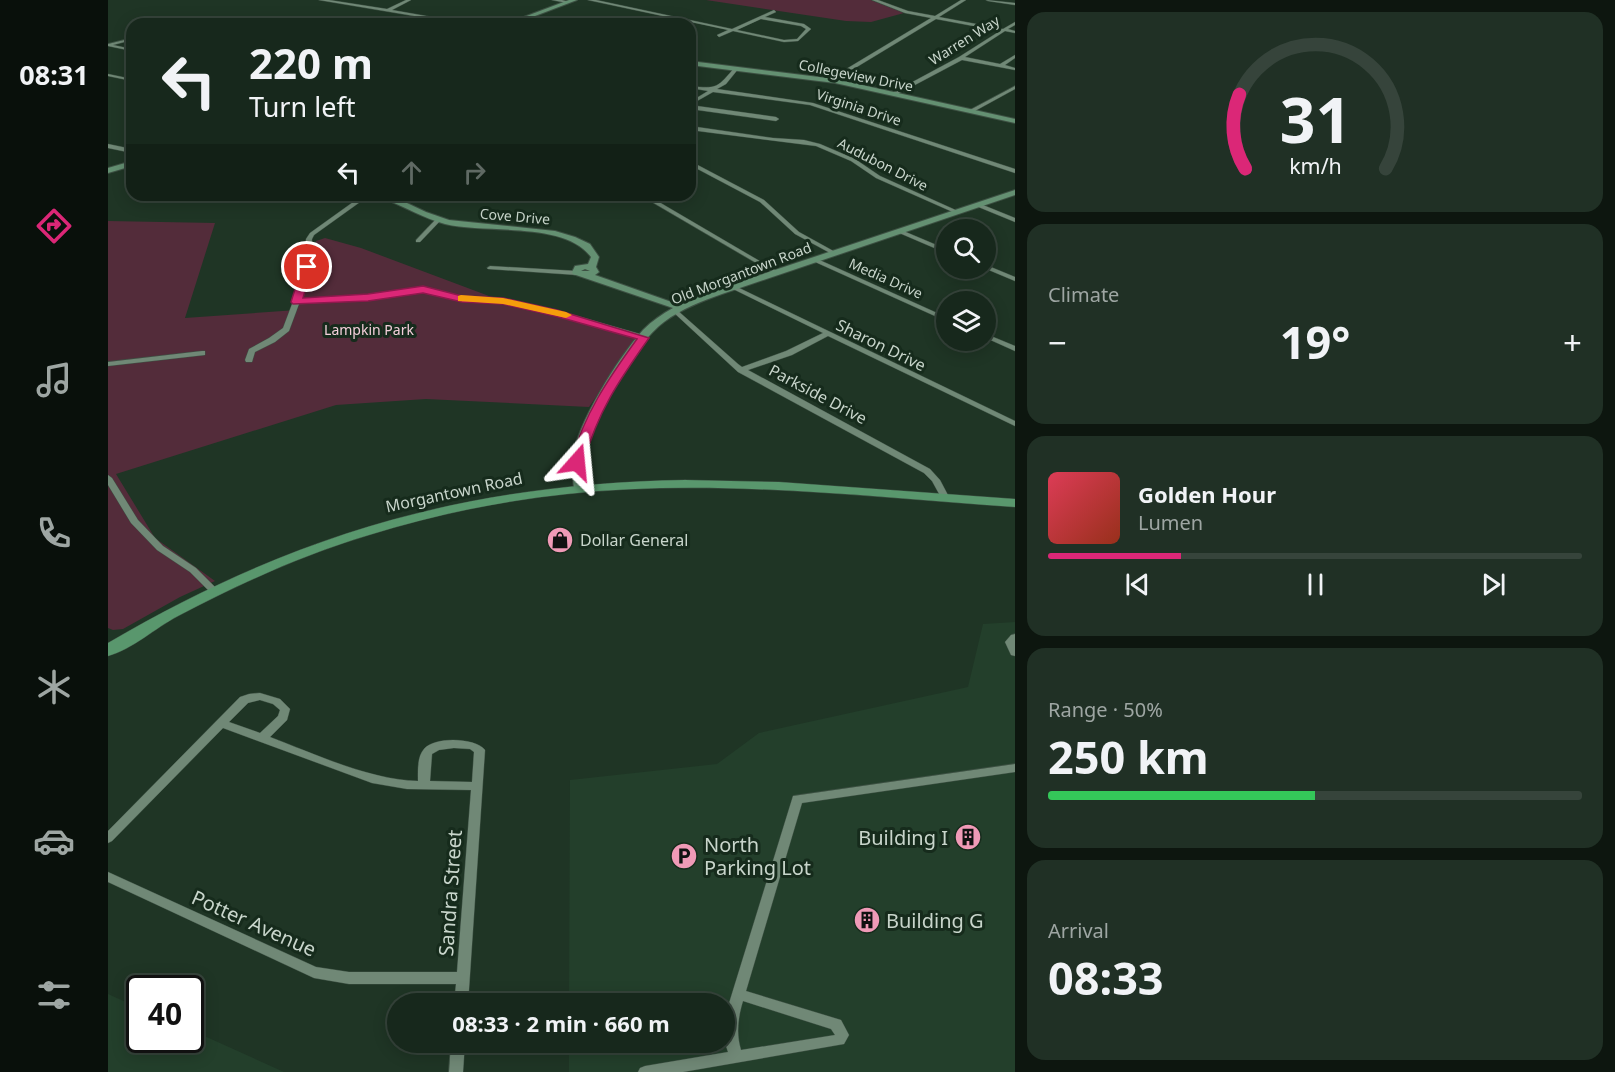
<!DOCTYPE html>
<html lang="en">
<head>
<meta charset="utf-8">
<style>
	:root { --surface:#17281c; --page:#203025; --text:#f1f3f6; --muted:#9ea6a3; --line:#36443b; --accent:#db2777 }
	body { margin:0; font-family:"Noto Sans",sans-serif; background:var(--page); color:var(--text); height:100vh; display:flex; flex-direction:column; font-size:22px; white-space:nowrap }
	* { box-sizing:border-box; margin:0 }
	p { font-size:20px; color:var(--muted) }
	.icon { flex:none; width:33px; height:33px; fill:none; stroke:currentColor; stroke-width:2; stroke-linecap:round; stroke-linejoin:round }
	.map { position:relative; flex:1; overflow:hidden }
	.panel { display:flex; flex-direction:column; gap:12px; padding:12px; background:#0d160f; width:600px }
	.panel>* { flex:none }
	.top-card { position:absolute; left:18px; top:18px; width:570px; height:183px; border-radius:18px; box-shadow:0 3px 15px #0003,0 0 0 2px var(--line); background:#17281c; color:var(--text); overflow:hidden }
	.buttons { position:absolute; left:828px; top:219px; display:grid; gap:12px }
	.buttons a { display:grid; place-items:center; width:60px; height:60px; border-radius:50%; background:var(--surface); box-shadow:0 3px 15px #0003,0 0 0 2px var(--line); font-size:30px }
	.speed { position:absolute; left:18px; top:975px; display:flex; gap:12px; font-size:30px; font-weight:700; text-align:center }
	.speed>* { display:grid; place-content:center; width:78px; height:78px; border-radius:50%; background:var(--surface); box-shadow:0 3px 15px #0003,0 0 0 2px var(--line); line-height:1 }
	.speed .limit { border:3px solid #111; border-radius:9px; background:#fff; color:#111 }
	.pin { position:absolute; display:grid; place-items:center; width:51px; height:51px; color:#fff; margin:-26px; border:3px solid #fff; border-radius:50%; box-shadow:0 2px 6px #0007 }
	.me { position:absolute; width:66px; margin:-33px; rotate:18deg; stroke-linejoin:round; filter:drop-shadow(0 0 4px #0008) }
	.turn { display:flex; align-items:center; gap:21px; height:126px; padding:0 24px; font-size:27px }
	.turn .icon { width:78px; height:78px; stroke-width:2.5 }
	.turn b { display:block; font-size:42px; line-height:51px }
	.lanes { display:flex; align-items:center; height:57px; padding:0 24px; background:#0003; justify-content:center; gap:30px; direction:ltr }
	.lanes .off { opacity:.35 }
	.big { font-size:45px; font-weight:700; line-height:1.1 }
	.panel .card { flex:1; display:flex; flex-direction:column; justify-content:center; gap:9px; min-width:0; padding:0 21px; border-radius:18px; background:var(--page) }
	.panel .dial { align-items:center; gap:0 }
	.dial svg { height:156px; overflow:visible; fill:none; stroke:var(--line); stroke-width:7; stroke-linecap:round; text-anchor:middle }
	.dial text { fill:var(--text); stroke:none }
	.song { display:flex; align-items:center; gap:18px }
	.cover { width:72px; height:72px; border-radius:9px; background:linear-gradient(135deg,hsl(350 70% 55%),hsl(10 70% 35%)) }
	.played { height:6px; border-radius:3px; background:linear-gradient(90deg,var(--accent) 25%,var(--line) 25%) }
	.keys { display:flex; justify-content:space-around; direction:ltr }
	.heat { display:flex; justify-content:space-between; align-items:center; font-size:33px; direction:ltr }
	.charge { height:9px; border-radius:4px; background:linear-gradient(90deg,#34c759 50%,var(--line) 0) }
	.trip { position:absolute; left:279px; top:993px; width:348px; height:60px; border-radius:30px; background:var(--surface); box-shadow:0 3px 15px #0003,0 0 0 2px var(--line); font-weight:700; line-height:60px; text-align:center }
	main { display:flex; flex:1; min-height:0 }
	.tab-bar { display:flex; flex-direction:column; width:108px; justify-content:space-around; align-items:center; background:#09100b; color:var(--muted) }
	.tab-bar .icon { width:42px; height:42px }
	.tab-bar .active { color:var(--accent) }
	.tab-bar b { font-size:27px; color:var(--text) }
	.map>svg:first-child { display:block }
</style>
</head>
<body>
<main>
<nav class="tab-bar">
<b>08:31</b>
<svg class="icon active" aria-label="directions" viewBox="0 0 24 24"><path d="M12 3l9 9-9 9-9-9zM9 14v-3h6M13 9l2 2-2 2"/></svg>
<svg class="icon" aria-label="music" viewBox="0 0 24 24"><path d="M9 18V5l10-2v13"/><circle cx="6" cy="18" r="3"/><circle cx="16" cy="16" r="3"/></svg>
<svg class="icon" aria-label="phone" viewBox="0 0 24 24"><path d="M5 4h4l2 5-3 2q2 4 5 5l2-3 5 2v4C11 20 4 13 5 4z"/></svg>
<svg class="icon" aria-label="climate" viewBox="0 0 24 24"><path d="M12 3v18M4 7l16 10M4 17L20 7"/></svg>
<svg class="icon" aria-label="car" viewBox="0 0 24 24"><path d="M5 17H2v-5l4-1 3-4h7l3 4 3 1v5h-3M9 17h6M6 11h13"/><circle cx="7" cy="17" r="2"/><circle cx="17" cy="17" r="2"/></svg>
<svg class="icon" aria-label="filters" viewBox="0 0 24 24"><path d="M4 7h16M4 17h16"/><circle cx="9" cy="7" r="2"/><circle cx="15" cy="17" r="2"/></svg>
</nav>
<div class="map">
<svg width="907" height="1072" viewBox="0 0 907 1072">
	<rect width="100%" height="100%" fill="#1f3525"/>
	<g fill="#233f2b">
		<polygon points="907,622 907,1072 461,1072 461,1043 616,1042 616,1004 461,1003 462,780 609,764 651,733 860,687 875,624"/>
		<polygon points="0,994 31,1008 32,1040 82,1040 83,1030 176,1072 0,1072"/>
	</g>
	<g fill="#532c3a">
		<polygon points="598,0 763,0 796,13 763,22 738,21"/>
		<polygon points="0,221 107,223 77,318 189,310 199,283 208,241 217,238 253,248 381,296 443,309 532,334 481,407 318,399 228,405 8,474 47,538 107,581 72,597 15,629 5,630 0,628"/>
	</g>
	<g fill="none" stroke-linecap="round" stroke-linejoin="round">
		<defs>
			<g id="street">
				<polygon points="211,0 221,0 279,9 298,0 303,0 284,10 364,24 354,24"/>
				<polygon points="444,0 454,0 461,2 459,3"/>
				<path d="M 480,0 L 488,0 L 624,29 L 666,10 L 668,12 L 657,17 L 696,24 L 703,29 L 690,41 L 676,42 L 625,31 L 611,37 L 609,35 L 620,30 ZM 653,19 L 693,26 L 698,29 L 689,39 L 676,40 L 629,30 Z"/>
				<polygon points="764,0 770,0 800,11 827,16 853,0 858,0 831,17 895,29 907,22 907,25 900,29 907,31 907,33 897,31 857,57 892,64 907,55 907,58 897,65 907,68 907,70 854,60 788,95 784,95 784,93 851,57 892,31 828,19 724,82 720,82 720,80 823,18 797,13"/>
				<polygon points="878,0 907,3 907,5 880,1"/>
				<polygon points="24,38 24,40 5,45 24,49 24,51 0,46 0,44"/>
				<polygon points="586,43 590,44 582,48 582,45"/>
				<path d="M 627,67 L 631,68 L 618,84 L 609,89 L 705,103 L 907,169 L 907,173 L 702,105 L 605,92 L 582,105 L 668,117 L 671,119 L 668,121 L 582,109 L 582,102 L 600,91 L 582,88 L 582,86 C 610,89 609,88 627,67 Z"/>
				<polygon points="0,74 24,79 24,81 0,76"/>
				<polygon points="907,86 907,89 865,112 860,111"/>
				<polygon points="582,126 665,138 696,140 712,144 747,159 772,176 852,212 847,213 768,178 743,161 708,146 582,130"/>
				<polygon points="0,144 24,149 24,153 0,148"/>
				<polygon points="582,161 656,200 691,232 729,253 724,254 687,234 652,202 582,165"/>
				<polygon points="260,195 266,196 252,202 206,235 204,239 201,275 192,300 259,296 315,288 354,297 395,299 469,316 539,336 540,338 536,340 465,319 395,303 354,301 315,292 259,300 191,304 181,331 167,342 147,352 144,362 138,362 137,360 141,349 161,338 175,328 195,275 198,239 202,233 248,200"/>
				<polygon points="532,195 539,195 672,273 671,274 667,274"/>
				<polygon points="870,203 907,218 907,222 868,206 868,204"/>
				<polygon points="329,218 334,219 312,242 308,242 308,240"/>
				<polygon points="789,230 793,230 838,249 838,253 789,232"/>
				<polygon points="707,258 838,317 838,321 705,261 705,259"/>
				<polygon points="878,265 907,277 907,281 876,268 878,268"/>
				<polygon points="382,266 469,271 472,273 469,275 380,269 379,268"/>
				<polygon points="627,286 907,421 907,426 720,336 684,355 640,370 822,469 832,480 842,499 841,501 835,501 824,481 816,473 630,372 564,311 565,310 569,310 630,364 634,367 678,351 715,333 625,289 625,287"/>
				<polygon points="878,334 907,346 907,351 878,338"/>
				<polygon points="94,351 97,351 97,355 0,366 0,362"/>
				<polygon points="0,475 4,478 30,520 55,546 88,568 110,590 108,592 102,592 82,572 49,550 23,523 0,485"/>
				<polygon points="907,634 907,656 903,655 897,642 903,635"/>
				<path d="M 152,693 L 172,699 L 182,709 L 179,720 L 162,737 C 207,754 262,780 310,781 C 310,771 309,757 316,749 C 327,736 368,738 377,750 L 360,1004 L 346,1004 L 348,984 L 241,984 L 206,978 L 0,882 L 0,872 L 208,967 L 241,972 L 349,972 L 363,790 L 299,789 L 264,783 L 115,728 L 4,841 L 0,843 L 0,831 L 132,697 L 141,694 ZM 152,700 L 165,704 L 172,710 L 170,716 L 152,733 L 121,722 L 140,703 ZM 346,748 L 362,749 L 366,752 L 364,782 L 322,781 L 324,754 L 331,750 Z"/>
				<path d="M 907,764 L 907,772 L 694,803 L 638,991 L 733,1020 L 741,1035 L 736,1044 L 575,1072 L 530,1072 L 532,1068 L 537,1066 L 620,1052 L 616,1040 L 618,1013 L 685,796 ZM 635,1001 L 723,1029 L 727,1035 L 633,1050 C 628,1034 630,1017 635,1001 Z"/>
				<polygon points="343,1042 357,1042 355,1072 341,1072"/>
			</g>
			<g id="secondary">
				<polygon points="461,0 469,0 406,24 397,24"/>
				<polygon points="582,61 727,79 907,119 907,123 727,83 582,65"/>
				<polygon points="24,161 24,166 0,173 0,168"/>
				<path d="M 907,190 L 907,195 L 614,294 C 594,301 573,309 556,322 C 526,344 479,424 475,460 C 474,470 477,479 478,488 L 472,491 L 466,488 C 465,479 463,469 464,460 C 469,423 510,358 535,330 C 544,321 554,314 565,308 L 465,274 L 464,272 L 467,266 L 480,264 L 483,257 C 457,221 377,234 337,224 C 315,218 297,207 277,199 C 270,196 262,199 255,195 L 282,195 L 318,212 L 341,220 L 447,231 L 467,237 L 482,244 L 491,257 L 488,267 L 491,272 L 487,275 L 572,305 L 607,290 ZM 477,269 L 482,271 L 473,271 Z"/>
			</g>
			<path id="primary" d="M 577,480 L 671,482 L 907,499 L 907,507 C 758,497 608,478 459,494 C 392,501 325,515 261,535 C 194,555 131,584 70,616 C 47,628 25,649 0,656 L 0,643 C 188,533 359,484 577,480 Z"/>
		</defs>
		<use href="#street" stroke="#3d5043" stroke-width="1"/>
		<use href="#secondary" stroke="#3d5043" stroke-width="2"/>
		<use href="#primary" stroke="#3d5043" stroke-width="1"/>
		<use href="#street" fill="#708876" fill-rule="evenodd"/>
		<use href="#secondary" fill="#649072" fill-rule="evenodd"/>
		<use href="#primary" fill="#59976d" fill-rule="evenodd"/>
	</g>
	<path fill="#db2777" stroke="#8e194d" stroke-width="1.5" d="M 199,264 L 204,267 L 195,298 L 260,294 L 315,286 L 354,296 L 395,298 L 449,310 L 541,338 C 512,379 489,412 476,462 L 469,466 L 463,462 C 476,414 500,379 529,339 L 447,316 L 395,304 L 354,302 L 315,293 L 260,301 L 185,304 L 183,302 L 194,267 Z"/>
	<polygon fill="#f59e0b" points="353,295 395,298 458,312 464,315 458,318 395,304 350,301 350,296"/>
	<defs>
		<symbol id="shop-disc" viewBox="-11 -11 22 22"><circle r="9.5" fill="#f09ab7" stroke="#162b1c"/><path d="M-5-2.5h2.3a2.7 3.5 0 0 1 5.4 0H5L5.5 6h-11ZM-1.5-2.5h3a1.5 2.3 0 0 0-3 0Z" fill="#111"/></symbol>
		<symbol id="building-disc" viewBox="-11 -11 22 22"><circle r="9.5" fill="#f09ab7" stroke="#162b1c"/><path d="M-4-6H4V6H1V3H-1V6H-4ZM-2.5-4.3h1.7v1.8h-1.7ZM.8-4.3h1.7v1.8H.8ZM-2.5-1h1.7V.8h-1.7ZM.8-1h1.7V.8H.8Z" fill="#111"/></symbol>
		<symbol id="parking-disc" viewBox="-11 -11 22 22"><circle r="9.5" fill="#f09ab7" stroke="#162b1c"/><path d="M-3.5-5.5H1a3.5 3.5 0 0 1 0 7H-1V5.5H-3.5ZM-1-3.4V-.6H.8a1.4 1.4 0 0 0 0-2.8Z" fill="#111"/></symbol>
	</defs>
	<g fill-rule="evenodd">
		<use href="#shop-disc" x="437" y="525" width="30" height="30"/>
		<use href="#building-disc" x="845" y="822" width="30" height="30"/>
		<use href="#parking-disc" x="561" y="841" width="30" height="30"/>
		<use href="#building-disc" x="744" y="905" width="30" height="30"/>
	</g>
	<g text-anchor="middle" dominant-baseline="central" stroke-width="6" stroke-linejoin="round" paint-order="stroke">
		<g font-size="14" fill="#c8d5cb" stroke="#162b1c">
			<text transform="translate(856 40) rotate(-32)">Warren Way</text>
			<text transform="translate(748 75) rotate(11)">Collegeview Drive</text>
			<text transform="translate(751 107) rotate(18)">Virginia Drive</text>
			<text transform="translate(775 164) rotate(27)">Audubon Drive</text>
			<text transform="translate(407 216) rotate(5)">Cove Drive</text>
			<text transform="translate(633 273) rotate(-21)">Old Morgantown Road</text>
			<text transform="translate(778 278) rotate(24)">Media Drive</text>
		</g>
		<g font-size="14" fill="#f4ceda" stroke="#162b1c">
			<text x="261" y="329">Lampkin Park</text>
		</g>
		<g font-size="16" fill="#c8d5cb" stroke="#162b1c">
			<text transform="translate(773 345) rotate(26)">Sharon Drive</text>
			<text transform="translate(710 394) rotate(28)">Parkside Drive</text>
			<text transform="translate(346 492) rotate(-12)">Morgantown Road</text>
		</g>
		<g font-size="16" fill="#c8d5cb" stroke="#162b1c" text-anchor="start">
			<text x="472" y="540">Dollar General</text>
		</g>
		<g font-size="20" fill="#c8d5cb" stroke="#162b1c" text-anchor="start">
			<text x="840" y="837" text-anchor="end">Building I</text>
			<text x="596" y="844">North<tspan x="596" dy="23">Parking Lot</tspan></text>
			<text x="778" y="920">Building G</text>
		</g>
		<g font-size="20" fill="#c8d5cb" stroke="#162b1c">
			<text transform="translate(342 893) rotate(-86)">Sandra Street</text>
			<text transform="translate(146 923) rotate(24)">Potter Avenue</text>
		</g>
	</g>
</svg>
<div class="buttons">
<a><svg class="icon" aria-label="search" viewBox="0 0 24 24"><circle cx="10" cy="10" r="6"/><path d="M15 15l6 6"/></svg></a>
<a><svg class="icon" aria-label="layers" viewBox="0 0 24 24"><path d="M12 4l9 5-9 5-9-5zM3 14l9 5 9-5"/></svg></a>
</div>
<div class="speed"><div class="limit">40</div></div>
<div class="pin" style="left:199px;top:267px;background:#d93025"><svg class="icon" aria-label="arrive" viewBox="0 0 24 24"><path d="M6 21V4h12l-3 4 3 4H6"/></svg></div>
<svg class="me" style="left:469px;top:462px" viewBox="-20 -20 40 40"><path d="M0-17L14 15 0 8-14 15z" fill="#db2777" stroke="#fff" stroke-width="4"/></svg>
<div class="trip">08:33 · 2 min · 660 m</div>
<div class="top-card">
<div class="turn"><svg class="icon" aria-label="left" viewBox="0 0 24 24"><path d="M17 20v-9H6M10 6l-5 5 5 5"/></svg><div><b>220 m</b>Turn left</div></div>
<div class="lanes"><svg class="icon" aria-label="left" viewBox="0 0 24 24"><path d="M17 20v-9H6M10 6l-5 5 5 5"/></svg><svg class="icon off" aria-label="ahead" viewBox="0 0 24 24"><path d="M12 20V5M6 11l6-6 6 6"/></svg><svg class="icon off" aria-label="right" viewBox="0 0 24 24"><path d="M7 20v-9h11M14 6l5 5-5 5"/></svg></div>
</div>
</div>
<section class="panel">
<div class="card dial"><svg viewBox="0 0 100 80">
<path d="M14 69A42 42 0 1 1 86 69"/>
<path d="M14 69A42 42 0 0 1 11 31" stroke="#db2777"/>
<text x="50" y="56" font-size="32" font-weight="700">31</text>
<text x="50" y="72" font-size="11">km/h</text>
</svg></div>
<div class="card"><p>Climate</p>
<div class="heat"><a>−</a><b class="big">19°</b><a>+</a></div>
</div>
<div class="card">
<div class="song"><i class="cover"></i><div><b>Golden Hour</b><p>Lumen</p></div></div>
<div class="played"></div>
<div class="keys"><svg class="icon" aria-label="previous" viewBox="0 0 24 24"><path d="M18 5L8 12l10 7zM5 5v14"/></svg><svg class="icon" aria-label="pause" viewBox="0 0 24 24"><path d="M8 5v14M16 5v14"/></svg><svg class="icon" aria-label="next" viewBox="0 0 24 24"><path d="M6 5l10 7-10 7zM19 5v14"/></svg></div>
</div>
<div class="card"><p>Range · 50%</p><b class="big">250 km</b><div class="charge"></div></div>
<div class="card"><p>Arrival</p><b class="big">08:33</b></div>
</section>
</main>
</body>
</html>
